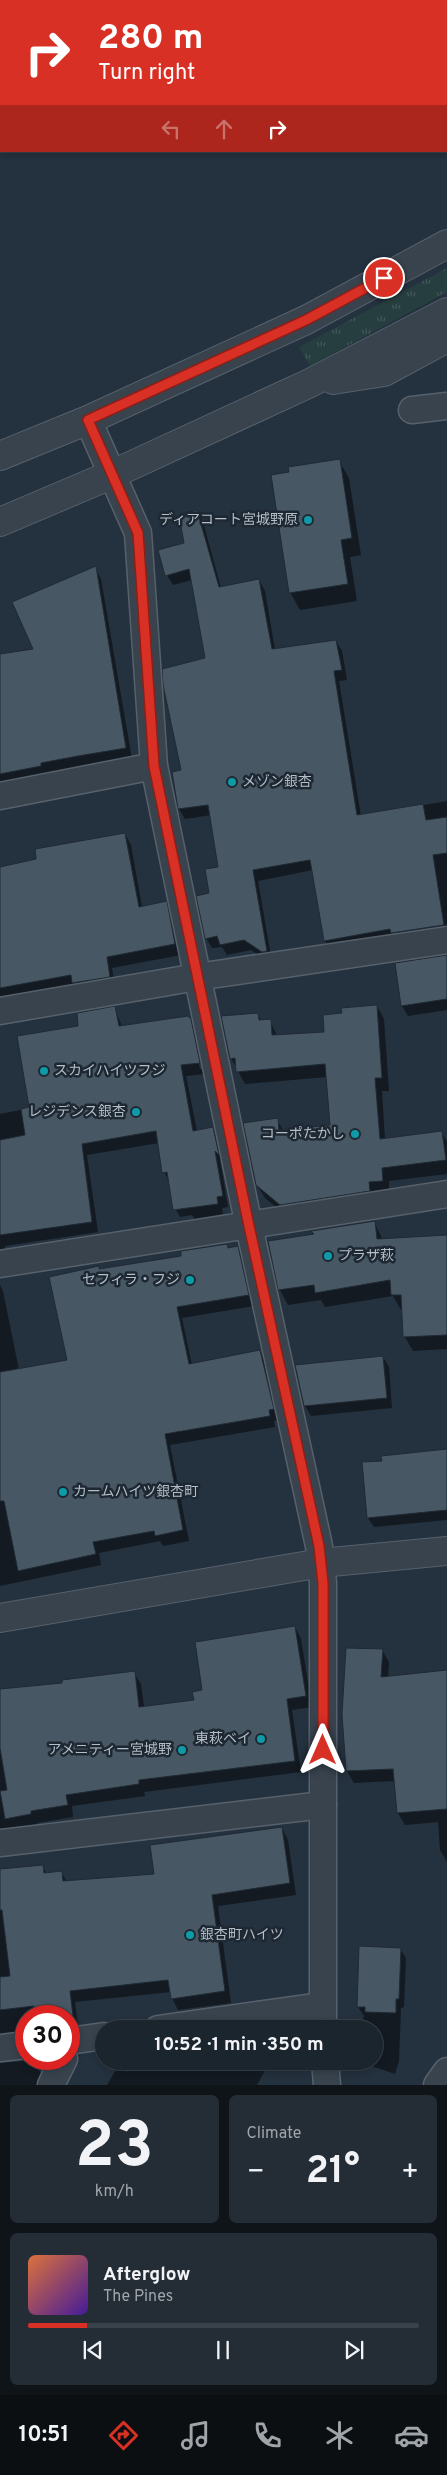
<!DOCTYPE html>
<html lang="en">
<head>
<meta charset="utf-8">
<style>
	:root { --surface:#1b252e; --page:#242d36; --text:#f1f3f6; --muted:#a0a5aa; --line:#39424a; --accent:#d93025 }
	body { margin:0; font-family:Overpass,"Noto Sans JP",sans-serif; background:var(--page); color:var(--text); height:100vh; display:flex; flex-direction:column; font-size:19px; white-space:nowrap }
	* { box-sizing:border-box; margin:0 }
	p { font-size:16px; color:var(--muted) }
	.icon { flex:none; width:28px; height:28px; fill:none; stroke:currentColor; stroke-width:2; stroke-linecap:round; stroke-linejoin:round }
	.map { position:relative; height:2085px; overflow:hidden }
	.sheet { display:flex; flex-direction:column; gap:10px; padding:10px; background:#0f1419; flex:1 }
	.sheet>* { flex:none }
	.guide { position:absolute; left:0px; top:0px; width:448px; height:152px; box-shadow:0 2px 8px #0003,0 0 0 1px var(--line); background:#d93025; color:#fff; overflow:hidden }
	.speed { position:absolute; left:15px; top:2005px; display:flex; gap:10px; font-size:25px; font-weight:700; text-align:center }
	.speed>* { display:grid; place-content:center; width:65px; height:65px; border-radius:50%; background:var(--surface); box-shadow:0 2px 8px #0003,0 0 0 1px var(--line); line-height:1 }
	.speed .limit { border:8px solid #d22; background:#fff; color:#111 }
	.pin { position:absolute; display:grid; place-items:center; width:42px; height:42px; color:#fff; margin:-21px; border:2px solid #fff; border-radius:50%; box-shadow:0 1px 5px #0007 }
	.me { position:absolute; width:55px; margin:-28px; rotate:0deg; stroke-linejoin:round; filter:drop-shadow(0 0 4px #0008) }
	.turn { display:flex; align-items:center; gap:18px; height:105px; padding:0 15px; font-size:22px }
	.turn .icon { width:65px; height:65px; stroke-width:2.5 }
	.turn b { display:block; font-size:35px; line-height:42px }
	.lanes { display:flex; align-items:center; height:48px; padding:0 15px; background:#0003; justify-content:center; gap:25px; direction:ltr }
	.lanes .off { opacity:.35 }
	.big { font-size:38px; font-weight:700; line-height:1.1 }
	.sheet .widget { flex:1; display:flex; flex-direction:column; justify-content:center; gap:8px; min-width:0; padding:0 18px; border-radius:8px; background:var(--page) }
	.sheet .dial { align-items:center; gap:0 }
	.dial b { font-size:65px; line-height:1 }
	.song { display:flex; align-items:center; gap:15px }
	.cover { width:60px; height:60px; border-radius:8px; background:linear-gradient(135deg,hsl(20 70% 55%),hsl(260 70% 35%)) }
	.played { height:5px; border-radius:2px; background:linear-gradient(90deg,var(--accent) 15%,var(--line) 15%) }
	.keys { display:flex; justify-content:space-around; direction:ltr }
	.heat { display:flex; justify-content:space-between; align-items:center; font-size:28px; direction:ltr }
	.sheet .tiles { flex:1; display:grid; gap:10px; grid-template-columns:1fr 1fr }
	.widget:last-child { grid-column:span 2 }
	.trip { position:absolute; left:95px; top:2020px; width:288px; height:50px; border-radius:25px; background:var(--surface); box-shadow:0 2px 8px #0003,0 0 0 1px var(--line); font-weight:700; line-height:50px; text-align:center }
	.tabs { display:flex; height:80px; justify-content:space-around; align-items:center; background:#0b0f12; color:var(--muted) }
	.tabs .icon { width:35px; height:35px }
	.tabs .on { color:var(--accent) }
	.tabs b { font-size:22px; color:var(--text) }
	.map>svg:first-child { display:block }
</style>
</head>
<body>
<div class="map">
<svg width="447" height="2085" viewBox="0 0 447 2085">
	<defs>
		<pattern id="grass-tufts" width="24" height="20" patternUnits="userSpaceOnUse" patternTransform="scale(1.25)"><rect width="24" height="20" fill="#263e3f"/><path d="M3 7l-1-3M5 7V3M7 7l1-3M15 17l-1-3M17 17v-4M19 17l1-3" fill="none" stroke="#435859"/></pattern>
	</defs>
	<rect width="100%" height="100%" fill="#24313e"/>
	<polygon fill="url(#grass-tufts)" points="447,268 447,292 310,366 299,347"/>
	<g fill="#0007" fill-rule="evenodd">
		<polygon points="339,461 349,478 361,555 350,557 357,601 300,610 290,592 290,473"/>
		<polygon points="197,512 203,522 221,588 259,580 265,591 275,650 336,641 342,651 347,680 339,681 361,816 447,801 447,936 331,951 325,941 313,870 258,881 272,962 268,962 251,950 227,955 222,947 212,948 206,938 211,894 220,868 211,815 185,819 179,809 173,773 183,771 206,659 192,580 173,585 167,575 186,543"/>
		<polygon points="95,568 101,579 132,759 0,786 0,655 35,650"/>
		<polygon points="125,834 131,845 142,907 166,903 172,914 181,955 112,968 115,988 0,1001 0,868 38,860"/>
		<polygon points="447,955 447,1010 408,1016 402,1006 396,964"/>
		<polygon points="377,1006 384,1019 389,1091 382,1091 385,1140 441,1132 447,1142 447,1174 389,1181 389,1193 288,1217 265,1198 257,1185 277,1120 283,1130 331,1126 327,1077 245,1084 231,1058 258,1015 261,1021 270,1021 277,1036 325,1033 343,1014"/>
		<path d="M 114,1008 L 122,1026 L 190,1020 L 197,1031 L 205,1074 L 186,1076 L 197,1131 L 213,1129 L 219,1140 L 224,1164 L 220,1160 L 228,1207 L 222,1208 L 223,1214 L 195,1219 L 192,1215 L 180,1217 L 174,1206 L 170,1183 L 164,1172 L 159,1143 L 87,1155 L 98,1232 L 5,1246 L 5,1249 L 0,1250 L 0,1114 L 30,1108 L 80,1027 ZM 191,1028 L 194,1028 L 202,1069 L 200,1069 Z"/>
		<polygon points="374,1222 383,1240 447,1236 447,1349 413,1351 405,1337 403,1309 401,1310 393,1296 325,1307 321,1300 288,1305 280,1290 269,1242"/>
		<polygon points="237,1248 244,1259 254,1306 182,1318 192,1365 260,1352 266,1363 279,1420 274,1421 275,1427 170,1445 189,1541 163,1546 160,1541 99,1553 101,1565 0,1586 0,1285 3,1291 19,1370 68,1361 98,1267 100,1270"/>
		<polygon points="383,1357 389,1367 392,1408 311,1416 305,1406"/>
		<polygon points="447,1450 447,1520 374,1527 368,1518 383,1462"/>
		<polygon points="295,1627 301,1639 312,1707 292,1710 301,1772 144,1792 145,1796 72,1806 73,1817 37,1823 37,1826 0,1832 0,1690 64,1684 134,1673 141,1684 144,1707 195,1701 203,1692"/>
		<polygon points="382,1650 389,1662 388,1677 447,1672 447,1862 440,1850 438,1822 405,1825 398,1813 395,1781 354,1783 347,1771"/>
		<polygon points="282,1828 288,1840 296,1895 218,1906 231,2003 178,2010 172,1998 171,1992 75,2002 79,2034 69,2036 69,2016 26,2016 26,2041 0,2044 0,1870 42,1866 47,1874 61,1872 67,1882 155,1875"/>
		<polygon points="400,1949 406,1958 404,2007 401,2008 399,2061 395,2074 357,2061 374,2061 374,2029 360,2029 364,2016 358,2007"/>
		<polygon points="25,2061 38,2068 44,2080 41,2085 0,2085 0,2063"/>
		<polygon points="134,2061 200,2061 208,2065 210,2061 262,2061 266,2069 257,2085 107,2085 118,2066 128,2072"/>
	</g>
	<g fill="#485764" stroke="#1f2a35">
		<polygon points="340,459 352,538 341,540 348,584 289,593 271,475 289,472 288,467"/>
		<polygon points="197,510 219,587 259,579 272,649 336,640 342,670 334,671 357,815 423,804 426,820 447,817 447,853 433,855 444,925 391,933 390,929 324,941 310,860 253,870 267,951 262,952 244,940 220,945 217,936 205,939 196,896 209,893 205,869 218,867 208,805 178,809 172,772 181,770 163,685 162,669 205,658 189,569 165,576 158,550 184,543 179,515"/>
		<polygon points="96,566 126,748 78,756 41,763 41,766 0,774 0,654 33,649 12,602"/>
		<polygon points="125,833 139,907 167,901 175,944 107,957 110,977 72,983 71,975 0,988 0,867 36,859 35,849"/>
		<polygon points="447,955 447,999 401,1006 395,963"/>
		<polygon points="377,1005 382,1078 375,1078 380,1139 442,1131 446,1160 382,1168 383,1181 369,1182 370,1191 280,1205 256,1185 243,1123 278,1118 279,1130 330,1125 325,1064 236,1072 235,1058 230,1059 221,1016 258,1013 259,1020 271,1019 272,1035 324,1032 323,1015 342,1013 341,1008"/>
		<polygon points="115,1006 119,1026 188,1016 191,1019 200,1063 181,1065 193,1131 213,1127 219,1155 215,1151 223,1196 217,1197 218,1204 173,1210 167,1172 162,1173 156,1131 82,1144 92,1222 0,1235 0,1140 25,1135 21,1109 29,1107 17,1036 78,1026 77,1013"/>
		<polygon points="375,1221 377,1239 447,1235 447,1335 403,1337 401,1295 391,1295 390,1280 315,1293 314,1285 278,1290 268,1241 314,1234 311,1231"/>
		<polygon points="227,1244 228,1248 238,1246 249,1295 177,1307 189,1364 260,1350 274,1409 269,1410 270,1416 165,1434 183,1530 155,1536 154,1531 93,1542 96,1554 18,1571 4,1501 0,1501 0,1372 67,1360 49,1277 99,1266 99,1269 181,1256 181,1251"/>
		<polygon points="383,1356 387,1398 304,1406 295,1365"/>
		<polygon points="447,1449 447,1510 367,1518 362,1462 382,1461 381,1456"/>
		<polygon points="295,1626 306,1696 287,1699 295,1761 139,1780 139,1784 66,1795 68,1805 31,1811 31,1814 5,1819 0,1791 7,1790 0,1748 0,1689 62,1683 62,1680 135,1671 139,1707 194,1700 192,1692 202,1690 195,1642"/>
		<polygon points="346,1648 383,1649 381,1677 447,1670 447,1809 397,1813 393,1769 346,1771 342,1714"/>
		<polygon points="282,1827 290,1883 212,1895 225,1991 171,1999 168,1980 70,1991 73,2016 29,2016 34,2006 0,2010 0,1977 10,1976 2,1910 0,1910 0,1869 43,1865 44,1873 62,1871 63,1881 154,1874 150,1845"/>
		<polygon points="359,1946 401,1948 399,1999 396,1999 396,2013 365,2012 365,2007 357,2007"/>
	</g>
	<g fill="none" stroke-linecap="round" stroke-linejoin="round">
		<defs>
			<g id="minor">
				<polyline points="412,410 447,406"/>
				<polyline points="88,420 138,533 154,766 249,1226 319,1546 323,1583 323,2029"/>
				<polyline points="0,796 154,766"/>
				<polyline points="0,1011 197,977 447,940"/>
				<polyline points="0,1264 447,1194"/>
				<polyline points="0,1843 323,1805"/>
				<polyline points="158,2029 321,2006"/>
				<polyline points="69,2041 104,2036"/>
				<polyline points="0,2048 26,2045"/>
				<polyline points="325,2061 327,2085"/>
				<polyline points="51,2085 64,2059"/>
				<polyline points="437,2085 447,2071"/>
			</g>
			<g id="tertiary">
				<polyline points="333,380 384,372 447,338"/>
				<polyline points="0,456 88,420 306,320 447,244"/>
				<polyline points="0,522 113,474 310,383 447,312"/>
				<polyline points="0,1618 321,1563 447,1551"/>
			</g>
		</defs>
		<use href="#minor" stroke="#56616c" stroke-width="29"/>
		<use href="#tertiary" stroke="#56616c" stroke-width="30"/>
		<use href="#minor" stroke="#38434e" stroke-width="26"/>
		<use href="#tertiary" stroke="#38434e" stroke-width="28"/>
	</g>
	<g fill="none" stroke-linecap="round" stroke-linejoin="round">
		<defs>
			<polyline id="route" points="323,1750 323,1583 319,1546 249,1226 154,766 138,533 88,420 306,320 384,278"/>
		</defs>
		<use href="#route" stroke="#8d1f18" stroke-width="12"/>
		<use href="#route" stroke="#d93025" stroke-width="9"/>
	</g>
	<g fill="#0f9aa8" stroke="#1d2833" stroke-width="2">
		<circle cx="308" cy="520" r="5"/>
		<circle cx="232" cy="782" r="5"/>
		<circle cx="44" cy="1071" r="5"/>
		<circle cx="136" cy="1112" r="5"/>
		<circle cx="355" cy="1134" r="5"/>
		<circle cx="328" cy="1256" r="5"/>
		<circle cx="190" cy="1280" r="5"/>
		<circle cx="63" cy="1492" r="5"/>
		<circle cx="261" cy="1739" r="5"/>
		<circle cx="182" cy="1750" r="5"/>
		<circle cx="190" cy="1935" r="5"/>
	</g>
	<g text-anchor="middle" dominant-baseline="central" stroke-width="5" stroke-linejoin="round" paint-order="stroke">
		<g font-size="14" fill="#b4bec9" stroke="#1d2833" text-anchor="end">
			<text x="298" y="520">ディアコート宮城野原</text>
			<text x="242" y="782" text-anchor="start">メゾン銀杏</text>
			<text x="54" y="1071" text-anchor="start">スカイハイツフジ</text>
			<text x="126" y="1112">レジデンス銀杏</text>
			<text x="345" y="1134">コーポたかし</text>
			<text x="338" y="1256" text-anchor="start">プラザ萩</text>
			<text x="180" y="1280">セフィラ・フジ</text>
			<text x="73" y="1492" text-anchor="start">カームハイツ銀杏町</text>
			<text x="251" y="1739">東萩ベイ</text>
			<text x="172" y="1750">アメニティー宮城野</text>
			<text x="200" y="1935" text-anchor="start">銀杏町ハイツ</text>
		</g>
	</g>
</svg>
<div class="speed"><div class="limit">30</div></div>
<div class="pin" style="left:384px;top:278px;background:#d93025"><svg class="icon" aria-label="arrive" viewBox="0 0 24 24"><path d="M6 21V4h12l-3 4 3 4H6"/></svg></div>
<svg class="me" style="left:323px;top:1750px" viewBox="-20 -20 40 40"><path d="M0-17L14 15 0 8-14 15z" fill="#d93025" stroke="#fff" stroke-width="4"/></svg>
<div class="trip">10:52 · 1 min · 350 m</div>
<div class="guide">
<div class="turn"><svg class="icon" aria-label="right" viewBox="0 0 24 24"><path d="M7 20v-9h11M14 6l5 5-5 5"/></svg><div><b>280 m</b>Turn right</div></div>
<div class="lanes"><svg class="icon off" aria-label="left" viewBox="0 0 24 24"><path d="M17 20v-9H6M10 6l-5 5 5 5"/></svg><svg class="icon off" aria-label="ahead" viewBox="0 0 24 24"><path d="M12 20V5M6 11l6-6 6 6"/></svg><svg class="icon" aria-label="right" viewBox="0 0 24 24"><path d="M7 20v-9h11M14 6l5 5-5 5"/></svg></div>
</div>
</div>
<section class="sheet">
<div class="tiles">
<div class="widget dial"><b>23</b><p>km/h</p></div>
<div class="widget"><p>Climate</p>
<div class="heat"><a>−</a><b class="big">21°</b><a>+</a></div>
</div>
<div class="widget">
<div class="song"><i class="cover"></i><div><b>Afterglow</b><p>The Pines</p></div></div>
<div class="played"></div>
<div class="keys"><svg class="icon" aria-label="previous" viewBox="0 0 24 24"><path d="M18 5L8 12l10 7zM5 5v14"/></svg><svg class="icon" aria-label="pause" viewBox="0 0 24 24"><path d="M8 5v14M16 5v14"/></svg><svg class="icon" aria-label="next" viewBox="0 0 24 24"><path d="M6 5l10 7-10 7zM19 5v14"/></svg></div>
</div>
</div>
</section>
<nav class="tabs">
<b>10:51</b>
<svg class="icon on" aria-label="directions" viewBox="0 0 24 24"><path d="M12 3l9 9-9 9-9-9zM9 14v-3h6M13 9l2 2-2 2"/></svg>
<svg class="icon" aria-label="music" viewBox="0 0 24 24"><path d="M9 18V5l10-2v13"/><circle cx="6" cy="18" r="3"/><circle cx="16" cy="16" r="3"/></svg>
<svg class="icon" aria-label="phone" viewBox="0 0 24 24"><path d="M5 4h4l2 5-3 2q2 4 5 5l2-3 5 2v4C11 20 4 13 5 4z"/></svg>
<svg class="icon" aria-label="climate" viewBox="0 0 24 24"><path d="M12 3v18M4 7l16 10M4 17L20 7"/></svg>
<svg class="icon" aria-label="car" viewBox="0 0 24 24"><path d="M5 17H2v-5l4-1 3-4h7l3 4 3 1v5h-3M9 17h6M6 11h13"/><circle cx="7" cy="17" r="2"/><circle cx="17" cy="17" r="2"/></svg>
</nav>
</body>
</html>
